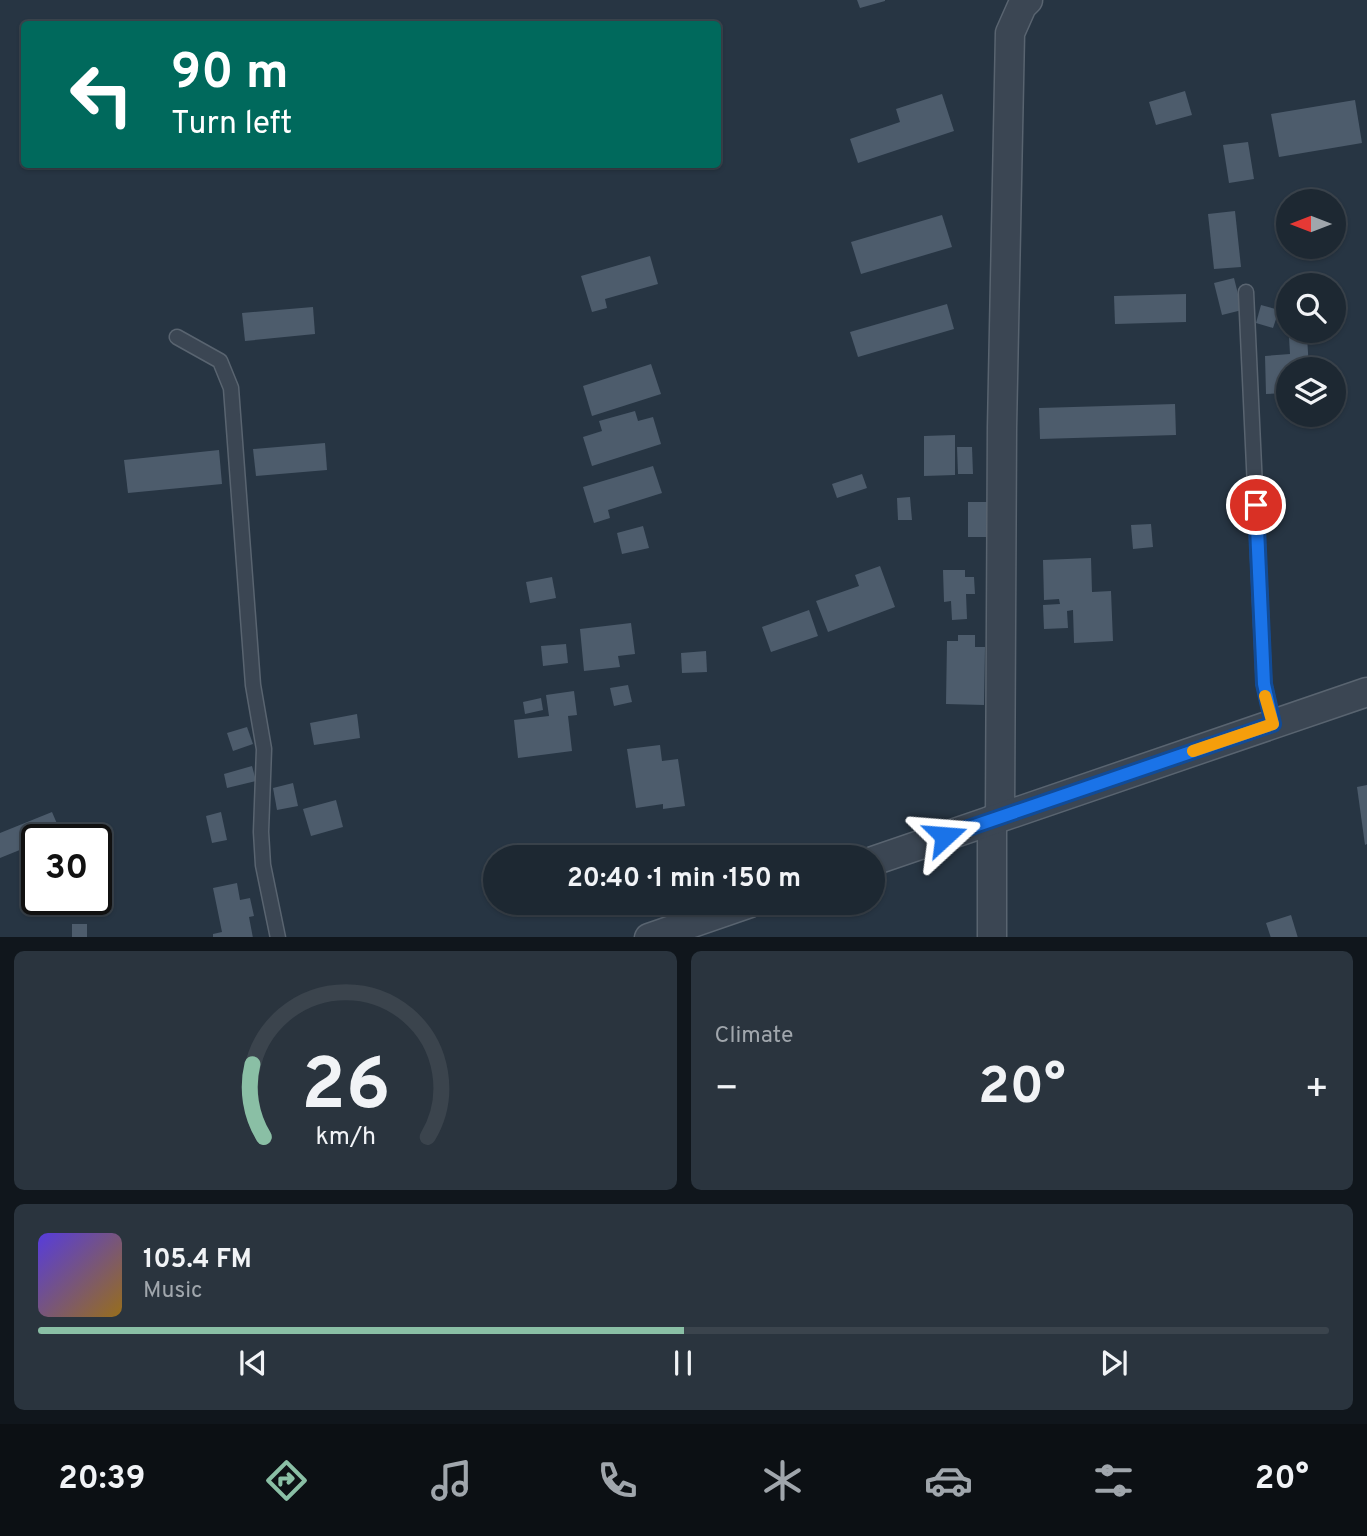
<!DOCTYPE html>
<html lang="en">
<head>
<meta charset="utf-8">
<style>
	:root { --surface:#1d2832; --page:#2a343e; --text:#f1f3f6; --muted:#a0a6ac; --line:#3b444d; --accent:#8abfa5 }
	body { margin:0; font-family:Overpass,sans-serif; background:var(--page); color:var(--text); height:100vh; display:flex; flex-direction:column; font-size:26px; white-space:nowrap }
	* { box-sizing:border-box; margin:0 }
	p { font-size:23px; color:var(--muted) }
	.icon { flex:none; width:38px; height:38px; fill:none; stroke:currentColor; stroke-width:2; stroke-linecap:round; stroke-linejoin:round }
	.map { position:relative; height:937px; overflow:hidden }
	.details { display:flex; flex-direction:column; gap:14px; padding:14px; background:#10161c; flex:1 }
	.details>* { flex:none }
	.guide { position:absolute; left:21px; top:21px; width:700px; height:147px; border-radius:7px; box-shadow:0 2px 5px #0004,0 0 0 2px var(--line); background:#00695c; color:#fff; overflow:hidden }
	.needle { width:46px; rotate:270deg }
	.controls { position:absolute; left:1276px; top:189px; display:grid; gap:14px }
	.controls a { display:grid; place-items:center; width:70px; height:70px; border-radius:50%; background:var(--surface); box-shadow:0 2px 5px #0004,0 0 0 2px var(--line); font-size:35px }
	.speed { position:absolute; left:21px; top:824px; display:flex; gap:14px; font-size:35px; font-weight:700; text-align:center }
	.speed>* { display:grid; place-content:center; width:91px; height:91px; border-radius:50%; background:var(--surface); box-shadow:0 2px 5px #0004,0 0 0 2px var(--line); line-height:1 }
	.speed .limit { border:4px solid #111; border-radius:10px; background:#fff; color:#111 }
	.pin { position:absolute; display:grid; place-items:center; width:60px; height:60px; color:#fff; margin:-30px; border:4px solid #fff; border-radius:50%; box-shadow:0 2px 7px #0007 }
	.me { position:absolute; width:77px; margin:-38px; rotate:71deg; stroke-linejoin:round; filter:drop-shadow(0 0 5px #0008) }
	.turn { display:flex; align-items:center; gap:24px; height:147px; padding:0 35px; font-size:32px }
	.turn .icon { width:91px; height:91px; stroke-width:2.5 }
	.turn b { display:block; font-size:49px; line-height:60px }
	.big { font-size:52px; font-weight:700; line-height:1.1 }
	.details .tile { flex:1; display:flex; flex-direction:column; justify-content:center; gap:10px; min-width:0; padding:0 24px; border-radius:10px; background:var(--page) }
	.details .dial { align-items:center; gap:0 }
	.dial svg { height:182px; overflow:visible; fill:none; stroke:var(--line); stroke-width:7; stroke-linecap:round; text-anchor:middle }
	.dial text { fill:var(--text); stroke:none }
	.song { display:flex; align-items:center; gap:21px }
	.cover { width:84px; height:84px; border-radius:10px; background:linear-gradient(135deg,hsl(250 70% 55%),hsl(40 70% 35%)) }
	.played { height:7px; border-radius:4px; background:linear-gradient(90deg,var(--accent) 50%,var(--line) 50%) }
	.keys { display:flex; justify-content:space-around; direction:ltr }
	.heat { display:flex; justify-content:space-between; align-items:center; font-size:38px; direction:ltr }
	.details .tiles { flex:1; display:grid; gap:14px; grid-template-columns:1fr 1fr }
	.tile:last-child { grid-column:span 2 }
	.trip { position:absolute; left:483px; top:845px; width:402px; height:70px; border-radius:35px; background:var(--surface); box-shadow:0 2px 5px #0004,0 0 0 2px var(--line); font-weight:700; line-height:70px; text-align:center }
	.tab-bar { display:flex; height:112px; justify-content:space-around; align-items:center; background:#0c1014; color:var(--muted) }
	.tab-bar .icon { width:49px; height:49px }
	.tab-bar .current { color:var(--accent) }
	.tab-bar b { font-size:32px; color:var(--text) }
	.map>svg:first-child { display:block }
</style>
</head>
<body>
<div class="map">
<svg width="1367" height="938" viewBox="0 0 1367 938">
	<rect width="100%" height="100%" fill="#273543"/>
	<g fill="#4d5c6c">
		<polygon points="857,0 885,0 885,1 860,8"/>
		<polygon points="1185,91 1192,115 1156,125 1149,102"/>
		<polygon points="942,94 954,131 858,163 850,139 900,122 896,109"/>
		<polygon points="1355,100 1362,143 1279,157 1271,114"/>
		<polygon points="1248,142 1254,179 1229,183 1223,145"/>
		<polygon points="1235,211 1241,267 1214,269 1208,214"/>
		<polygon points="942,215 952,247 861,274 851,242"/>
		<polygon points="650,256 658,284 605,299 607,308 592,312 581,276"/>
		<polygon points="1234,278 1242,310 1222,315 1214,283"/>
		<polygon points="1186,294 1186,322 1115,324 1114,296"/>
		<polygon points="947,304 954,329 858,357 850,332"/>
		<polygon points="1261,305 1279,310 1273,328 1256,323"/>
		<polygon points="313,307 315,334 245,341 242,313"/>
		<polygon points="1307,336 1309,369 1288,369 1288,393 1266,394 1265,356 1290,354 1289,337"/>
		<polygon points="651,364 661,394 592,416 583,386"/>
		<polygon points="1175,404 1176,435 1040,439 1039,408"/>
		<polygon points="635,411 638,421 653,417 661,444 592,466 583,437 602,431 599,421"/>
		<polygon points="955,435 955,475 924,476 924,436"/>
		<polygon points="325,443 327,470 256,476 253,449"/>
		<polygon points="957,447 972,447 973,474 958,474"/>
		<polygon points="219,450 222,484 128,493 124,460"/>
		<polygon points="653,466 662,493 608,510 610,518 594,523 583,487"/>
		<polygon points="862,474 867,488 837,498 832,484"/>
		<polygon points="910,497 912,520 898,520 897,498"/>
		<rect x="968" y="502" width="25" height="35"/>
		<polygon points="1151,524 1153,547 1133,549 1131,525"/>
		<polygon points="643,526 649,548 622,554 617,533"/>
		<polygon points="1091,558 1092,592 1111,591 1113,641 1074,643 1073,610 1067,611 1068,628 1044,629 1043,605 1060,604 1059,599 1044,600 1043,560"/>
		<polygon points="880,566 895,607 828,632 816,601 859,586 855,575"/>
		<polygon points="943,570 965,570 965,577 974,577 975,594 966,594 967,619 952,620 951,601 944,602"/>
		<polygon points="552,577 556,598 530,603 526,582"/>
		<polygon points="809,610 818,636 771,652 762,627"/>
		<polygon points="631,623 635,654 618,656 620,667 584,671 580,629"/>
		<polygon points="958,635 975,635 975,647 985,647 984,705 946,704 947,641 958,641"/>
		<polygon points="566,644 568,663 543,666 541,646"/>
		<polygon points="706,651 707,672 682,673 681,653"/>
		<polygon points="628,685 632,702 614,706 610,688"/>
		<polygon points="574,691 577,715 568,716 572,751 518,758 514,720 549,716 546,695"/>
		<polygon points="541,698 543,710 525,714 523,702"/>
		<polygon points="357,714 360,738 314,745 310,723"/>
		<polygon points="247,727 253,744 233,751 227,733"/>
		<polygon points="660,745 662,761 678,759 685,806 663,809 663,804 636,808 627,749"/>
		<polygon points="252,766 256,781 227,788 224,774"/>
		<polygon points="293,783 298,806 277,810 273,788"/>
		<polygon points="1367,785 1367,844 1365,845 1357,787"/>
		<polygon points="336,800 343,827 311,836 303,809"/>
		<polygon points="52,812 61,833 44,840 37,840 37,843 0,858 0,833"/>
		<polygon points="221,812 227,840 212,843 206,816"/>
		<polygon points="237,883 240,900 250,898 254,916 249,917 253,938 213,938 213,934 222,932 213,888"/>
		<polygon points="1291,915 1298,938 1271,938 1266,923"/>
		<rect x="72" y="924" width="15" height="14"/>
	</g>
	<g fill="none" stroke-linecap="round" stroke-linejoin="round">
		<defs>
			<g id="service">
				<polyline points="1246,292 1264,684 1273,724"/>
				<polyline points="177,337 220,361 231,388 253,685 264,749 261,832 263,865 278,938"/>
			</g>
			<g id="minor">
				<polyline points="1000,817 1002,428 1010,33 1022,6 1028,0"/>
				<polyline points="992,820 992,938"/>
				<polyline points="873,861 1367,692"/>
				<polyline points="649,938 750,903"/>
			</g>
		</defs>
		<use href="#service" stroke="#596470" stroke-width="17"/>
		<use href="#minor" stroke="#596470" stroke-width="31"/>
		<use href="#service" stroke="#3b4653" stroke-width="14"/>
		<use href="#minor" stroke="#3b4653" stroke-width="28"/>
	</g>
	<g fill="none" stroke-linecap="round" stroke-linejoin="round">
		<defs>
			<polyline id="route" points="945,836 1273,724 1264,684 1256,505"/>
		</defs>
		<use href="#route" stroke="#114b97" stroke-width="18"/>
		<use href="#route" stroke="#1a73e8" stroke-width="12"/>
		<polyline stroke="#f59e0b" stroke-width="12" points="1193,751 1273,724 1265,696"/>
	</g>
</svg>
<div class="controls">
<a><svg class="needle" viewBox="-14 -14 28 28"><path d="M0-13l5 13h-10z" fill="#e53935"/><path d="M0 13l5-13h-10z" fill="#a0a6ac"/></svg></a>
<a><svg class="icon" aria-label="search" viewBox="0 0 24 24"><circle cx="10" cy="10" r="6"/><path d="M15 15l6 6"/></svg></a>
<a><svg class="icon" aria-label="layers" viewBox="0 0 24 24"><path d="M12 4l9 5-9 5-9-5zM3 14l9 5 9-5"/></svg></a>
</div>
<div class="speed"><div class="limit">30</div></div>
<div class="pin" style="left:1256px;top:505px;background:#d93025"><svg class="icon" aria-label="arrive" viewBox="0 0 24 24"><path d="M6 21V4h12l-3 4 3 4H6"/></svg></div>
<svg class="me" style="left:945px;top:836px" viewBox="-20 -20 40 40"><path d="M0-17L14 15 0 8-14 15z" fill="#1a73e8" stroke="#fff" stroke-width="4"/></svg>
<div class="trip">20:40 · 1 min · 150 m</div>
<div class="guide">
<div class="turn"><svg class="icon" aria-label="left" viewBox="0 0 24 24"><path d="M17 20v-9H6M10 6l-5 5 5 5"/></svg><div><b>90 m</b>Turn left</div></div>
</div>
</div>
<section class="details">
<div class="tiles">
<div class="tile dial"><svg viewBox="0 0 100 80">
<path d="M14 69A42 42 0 1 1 86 69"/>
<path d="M14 69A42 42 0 0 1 9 37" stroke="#8abfa5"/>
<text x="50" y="56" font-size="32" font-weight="700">26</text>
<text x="50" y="72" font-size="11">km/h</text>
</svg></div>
<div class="tile"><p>Climate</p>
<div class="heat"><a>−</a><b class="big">20°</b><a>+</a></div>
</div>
<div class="tile">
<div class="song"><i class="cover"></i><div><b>105.4 FM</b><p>Music</p></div></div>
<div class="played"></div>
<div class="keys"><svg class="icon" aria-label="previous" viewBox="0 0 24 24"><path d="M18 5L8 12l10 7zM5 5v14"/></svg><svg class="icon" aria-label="pause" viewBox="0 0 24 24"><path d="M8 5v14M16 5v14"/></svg><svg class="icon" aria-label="next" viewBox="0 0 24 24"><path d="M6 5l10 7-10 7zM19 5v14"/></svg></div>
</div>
</div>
</section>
<nav class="tab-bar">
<b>20:39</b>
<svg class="icon current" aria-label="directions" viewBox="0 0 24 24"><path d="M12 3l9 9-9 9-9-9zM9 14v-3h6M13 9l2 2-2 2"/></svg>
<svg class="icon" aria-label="music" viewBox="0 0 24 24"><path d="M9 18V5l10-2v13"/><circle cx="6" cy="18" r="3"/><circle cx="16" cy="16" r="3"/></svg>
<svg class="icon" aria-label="phone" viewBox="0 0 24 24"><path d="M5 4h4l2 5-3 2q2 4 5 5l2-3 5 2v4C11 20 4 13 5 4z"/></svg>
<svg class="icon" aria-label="climate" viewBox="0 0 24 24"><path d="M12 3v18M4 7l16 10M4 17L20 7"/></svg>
<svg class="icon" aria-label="car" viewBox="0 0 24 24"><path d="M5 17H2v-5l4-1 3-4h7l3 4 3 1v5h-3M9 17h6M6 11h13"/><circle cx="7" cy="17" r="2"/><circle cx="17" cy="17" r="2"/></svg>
<svg class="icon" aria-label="filters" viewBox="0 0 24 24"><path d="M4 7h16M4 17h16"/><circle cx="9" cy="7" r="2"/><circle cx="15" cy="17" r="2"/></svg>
<b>20°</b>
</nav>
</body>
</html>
